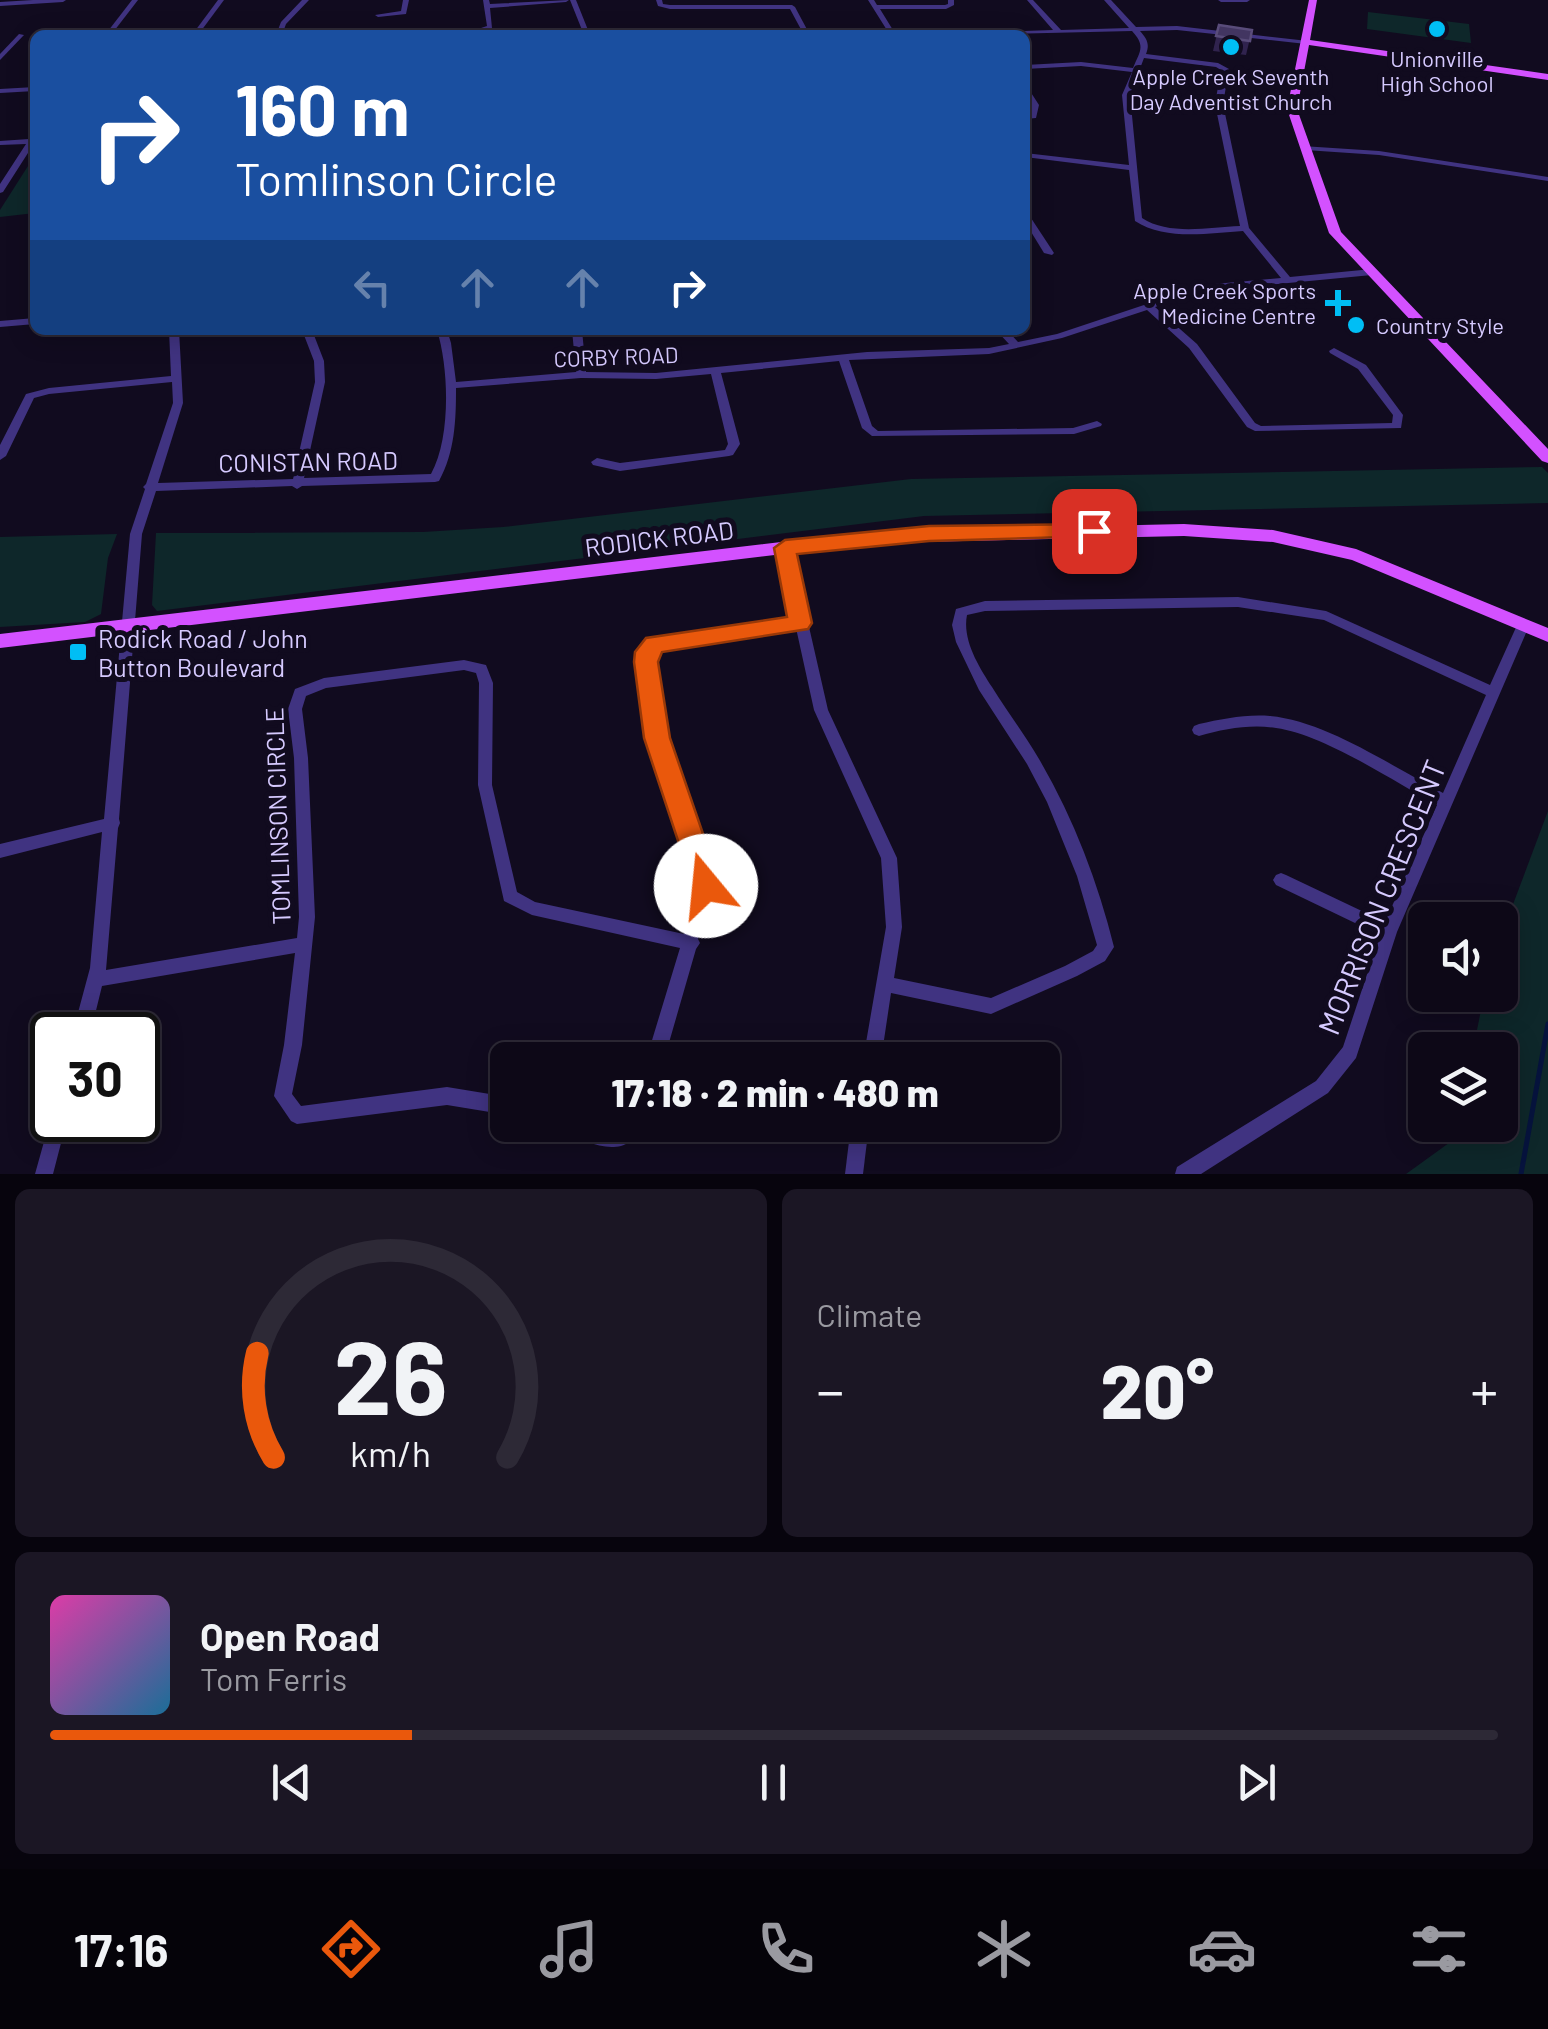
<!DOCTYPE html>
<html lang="en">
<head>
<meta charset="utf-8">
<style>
	:root { --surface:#0d0817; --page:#1b1624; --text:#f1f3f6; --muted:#9a9aa1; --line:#2d2936; --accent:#ea580c }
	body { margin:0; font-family:Barlow,sans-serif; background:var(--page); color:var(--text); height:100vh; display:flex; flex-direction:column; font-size:38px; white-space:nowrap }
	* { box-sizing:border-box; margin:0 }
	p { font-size:32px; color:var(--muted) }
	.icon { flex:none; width:55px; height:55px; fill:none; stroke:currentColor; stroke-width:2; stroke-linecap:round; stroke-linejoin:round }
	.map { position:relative; height:1174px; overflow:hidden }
	.side { display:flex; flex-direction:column; gap:15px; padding:15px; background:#07040d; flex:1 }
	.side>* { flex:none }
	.top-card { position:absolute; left:30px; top:30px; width:1000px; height:305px; border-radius:15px; box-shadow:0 5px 25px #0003,0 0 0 2px var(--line); background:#1a4fa0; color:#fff; overflow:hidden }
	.buttons { position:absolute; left:1408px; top:902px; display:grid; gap:20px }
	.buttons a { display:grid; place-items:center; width:110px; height:110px; border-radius:15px; background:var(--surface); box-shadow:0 5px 25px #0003,0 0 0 2px var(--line); font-size:50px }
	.speed { position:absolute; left:30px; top:1012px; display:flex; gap:20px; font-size:50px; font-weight:700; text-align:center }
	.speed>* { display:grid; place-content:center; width:130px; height:130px; border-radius:50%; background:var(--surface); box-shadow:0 5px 25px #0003,0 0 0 2px var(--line); line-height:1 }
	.speed .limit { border:5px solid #111; border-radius:15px; background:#fff; color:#111 }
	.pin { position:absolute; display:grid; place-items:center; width:85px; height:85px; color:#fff; margin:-42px; border-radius:20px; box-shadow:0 5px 15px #0006 }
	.me { position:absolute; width:110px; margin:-55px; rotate:343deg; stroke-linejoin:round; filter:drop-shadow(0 0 8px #0008) }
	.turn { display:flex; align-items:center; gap:35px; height:210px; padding:0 40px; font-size:45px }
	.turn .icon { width:130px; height:130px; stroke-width:2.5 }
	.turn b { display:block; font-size:70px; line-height:85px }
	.lanes { display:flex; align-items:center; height:95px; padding:0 40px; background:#0003; justify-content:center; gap:50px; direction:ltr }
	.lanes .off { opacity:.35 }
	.big { font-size:75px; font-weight:800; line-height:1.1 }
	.side .widget { flex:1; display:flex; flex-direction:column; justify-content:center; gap:15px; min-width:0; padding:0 35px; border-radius:15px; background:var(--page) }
	.side .dial { align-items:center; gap:0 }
	.dial svg { height:260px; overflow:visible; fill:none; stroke:var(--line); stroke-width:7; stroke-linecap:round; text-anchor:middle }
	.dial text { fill:var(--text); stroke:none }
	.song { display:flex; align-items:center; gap:30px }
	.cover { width:120px; height:120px; border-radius:15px; background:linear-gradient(135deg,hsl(320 70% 55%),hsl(200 70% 35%)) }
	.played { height:10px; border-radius:5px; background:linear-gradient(90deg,var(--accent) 25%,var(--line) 25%) }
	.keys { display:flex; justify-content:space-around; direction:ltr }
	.heat { display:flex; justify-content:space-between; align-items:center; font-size:55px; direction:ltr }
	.side .tiles { flex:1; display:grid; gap:15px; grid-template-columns:1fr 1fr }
	.widget:last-child { grid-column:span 2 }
	.trip { position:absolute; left:490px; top:1042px; width:570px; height:100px; border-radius:15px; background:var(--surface); box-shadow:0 5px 25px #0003,0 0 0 2px var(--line); font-weight:800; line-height:100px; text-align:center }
	.dock { display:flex; height:160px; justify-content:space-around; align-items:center; background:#050309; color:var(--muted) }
	.dock .icon { width:70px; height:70px }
	.dock .current { color:var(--accent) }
	.dock b { font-size:45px; color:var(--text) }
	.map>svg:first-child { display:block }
</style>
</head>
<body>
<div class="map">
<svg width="1548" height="1174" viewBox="0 0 1548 1174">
	<rect width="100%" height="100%" fill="#110b1f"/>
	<g fill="#0e272a">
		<polygon points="1368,12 1469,24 1471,43 1367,29"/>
		<polygon points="35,155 35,213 0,217 0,210"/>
		<polygon points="1542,467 1548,473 1548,503 924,516 157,611 152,605 156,533 423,532 503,527 911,479"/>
		<polygon points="117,534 108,558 101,614 85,622 0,627 0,537"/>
		<polygon points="1548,811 1548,1174 1406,1174 1460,1135 1462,1125 1500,1125 1500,1050 1473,1050 1484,995 1500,995 1500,939"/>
	</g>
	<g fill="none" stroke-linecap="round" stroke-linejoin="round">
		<polyline stroke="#06133d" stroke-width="5" points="1521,1174 1548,1024"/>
		<g fill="#403381" fill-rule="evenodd">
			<polygon points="33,0 66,0 63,2 0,6 0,2"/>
			<polygon points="132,0 138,0 111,35 105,35"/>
			<polygon points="218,0 224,0 198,35 192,35"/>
			<polygon points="302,0 309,0 286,24 282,35 276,35 281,22"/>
			<polygon points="403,0 409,0 406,14 378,17 375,15 401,11"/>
			<polygon points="483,0 489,0 490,4 569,0 566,2 490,8 492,28 470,35 460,35 487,26"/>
			<polygon points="570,0 576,0 590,35 584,35"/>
			<polygon points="656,0 662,0 663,4 670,5 792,5 795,7 810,35 804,35 790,9 670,9 658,6"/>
			<polygon points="868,0 874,0 877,5 945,5 948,4 948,0 954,0 954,5 946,9 880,9 896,35 890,35"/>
			<path d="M 1027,0 L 1033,0 L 1061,30 L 1129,28 L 1104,0 L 1111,0 L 1136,27 L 1177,26 L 1308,41 L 1308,43 L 1306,44 L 1177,30 L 1140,31 C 1147,39 1150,44 1146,54 L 1218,63 L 1229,69 L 1223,104 L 1249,228 L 1290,277 L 1372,269 L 1377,272 L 1372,275 L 1205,291 L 1155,307 L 1197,344 L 1255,423 L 1261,426 L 1392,423 L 1393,415 L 1358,369 L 1330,353 L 1329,351 L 1334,348 L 1366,365 L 1403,415 L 1401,428 L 1255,431 L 1247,427 L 1189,348 L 1147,310 L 1062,338 L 989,354 L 849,360 L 872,426 L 878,431 L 1073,428 L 1097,421 L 1102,424 L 1101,426 L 1074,434 L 872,436 L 862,428 L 839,361 L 721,373 L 740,444 L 733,455 L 729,456 L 620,471 L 593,465 L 591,462 L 597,458 L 620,463 L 725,450 L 728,444 L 711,374 L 656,379 L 581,378 L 456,388 C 456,420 455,452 439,481 L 435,482 L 302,486 L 297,489 L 292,486 L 156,491 L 142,534 L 119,819 L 120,823 L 118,828 L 106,970 L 297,938 L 299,917 L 294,758 L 288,709 L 295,689 L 324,678 L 464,660 L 486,665 L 493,683 L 492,785 L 517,892 L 535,902 L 684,934 L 698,886 L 650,738 L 640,651 L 642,648 L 664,635 L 794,619 L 779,548 L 785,544 L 791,548 L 828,710 L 897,858 L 902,927 L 894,978 L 991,998 L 1065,966 L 1093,951 L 1097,945 L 1077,876 L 1047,802 L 1027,764 L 979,690 L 956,642 L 952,625 L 956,609 L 985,601 L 1238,597 L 1326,611 L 1490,685 L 1518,623 L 1528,623 L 1529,626 L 1397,932 L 1356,1058 L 1328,1093 L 1201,1174 L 1175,1174 L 1177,1167 L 1316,1081 L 1343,1047 L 1380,935 L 1276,885 L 1273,880 L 1276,875 L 1281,873 L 1286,875 L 1385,922 L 1437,805 C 1393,781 1325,735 1276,728 C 1250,724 1224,729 1199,736 L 1194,734 L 1192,730 L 1194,726 L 1199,724 C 1222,719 1246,714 1270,716 C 1326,721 1393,767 1443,793 L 1486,695 L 1324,620 L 1238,607 L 985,611 L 967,615 C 962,640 979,667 992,687 C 1007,711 1024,734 1039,759 C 1073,817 1098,882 1114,947 L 1105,961 L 1077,976 L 991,1014 L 891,993 L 881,1060 L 863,1060 L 886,927 L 881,858 L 814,710 L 796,628 L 667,644 L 654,653 L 664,738 L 714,886 L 698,939 L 700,943 L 696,949 L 664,1060 L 646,1060 L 680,948 L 532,915 L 504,901 L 478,785 L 479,683 L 476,673 L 464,670 L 326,688 L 306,696 L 302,709 L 308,758 L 315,917 L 302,1045 L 292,1094 L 301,1106 L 447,1087 L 508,1097 L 508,1115 L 447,1105 L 297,1124 L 291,1121 L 274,1096 L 284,1045 L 295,953 L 102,986 L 90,1035 L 72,1035 L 90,968 L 102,832 L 0,858 L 0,844 L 104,819 L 130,534 L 145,489 L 143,487 L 146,484 L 173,403 L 172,382 L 49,394 L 34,398 L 6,456 L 0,460 L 0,445 L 26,394 L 49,388 L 171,376 L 169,330 L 179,330 L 183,403 L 158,483 L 293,479 L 315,382 L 314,361 L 302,330 L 312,330 L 324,361 L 325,382 L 304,478 L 431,474 C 451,438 449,369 437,330 L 447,330 L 451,343 L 456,382 L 576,372 L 572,330 L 582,330 L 586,372 L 656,373 L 867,352 L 989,348 L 1009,344 L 996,330 L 1007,330 L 1018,342 L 1057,334 L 1204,285 L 1281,278 L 1243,231 C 1209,233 1165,241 1135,221 L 1129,170 L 1025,157 L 1025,153 L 1129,165 L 1122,95 L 1132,72 L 1081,66 L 1025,69 L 1025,65 L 1081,62 L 1133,68 C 1140,51 1146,46 1132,31 L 959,35 L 962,33 L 1053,30 ZM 1144,58 L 1216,67 L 1221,70 L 1215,104 L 1240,226 C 1210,227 1169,236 1142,218 L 1130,95 Z"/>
			<polygon points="1218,0 1250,0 1247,2 1221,2"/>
			<polygon points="19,34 24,35 0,60 0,54"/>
			<polygon points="35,87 35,91 0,93 0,89"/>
			<polygon points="1025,88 1028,88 1039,105 1036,118 1025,119 1025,115 1030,114 1031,105 1025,96"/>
			<polygon points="32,134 35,134 35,142 3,192 0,193 0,184 26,144 0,145 0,141 29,139"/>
			<polygon points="1302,146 1379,151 1548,177 1548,181 1379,155 1305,150 1302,150"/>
			<polygon points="1025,212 1029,215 1054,253 1052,255 1044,253 1025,222"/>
			<polygon points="35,318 35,324 0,327 0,321"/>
			<polygon points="52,1113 52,1120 67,1120 53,1174 35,1174"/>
			<path d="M 559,1125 L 590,1125 L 612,1129 L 623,1125 L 644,1125 C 626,1162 590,1144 562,1131 Z"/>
			<polygon points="851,1125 869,1125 863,1174 845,1174"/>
		</g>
		<g fill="#d351ff" fill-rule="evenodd">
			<polygon points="1309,0 1317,0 1310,40 1548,74 1548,80 1309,45 1297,109 1341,232 1548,449 1548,463 1542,461 1329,233 1287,109"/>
			<polygon points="1184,524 1273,530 1356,549 1548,628 1548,642 1352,560 1273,542 1184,536 875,543 0,648 0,634 875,531"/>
		</g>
	</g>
	<polygon fill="#30234e" points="1219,25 1252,30 1246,55 1213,51"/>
	<polygon fill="#423561" stroke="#594c7a" stroke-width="2.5" points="1219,25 1252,30 1250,41 1216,36"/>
	<polygon fill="#ea580c" stroke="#983908" stroke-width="2.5" points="1094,524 1102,526 1105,531 1102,536 929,541 797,554 812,623 808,629 662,652 658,662 670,738 721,886 717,895 706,899 696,895 644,738 634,662 635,652 646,638 787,617 774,548 785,540 929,526"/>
	<g fill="#00bef5" stroke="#110b1f" stroke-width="4">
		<circle cx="1437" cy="29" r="10"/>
		<circle cx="1231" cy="47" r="10"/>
		<path d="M1333 288h10v10h10v10h-10v10h-10v-10h-10v-10h10z"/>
		<circle cx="1356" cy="325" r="10"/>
		<rect x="68" y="642" width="20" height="20" rx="5"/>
	</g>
	<g text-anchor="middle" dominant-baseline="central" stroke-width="10" stroke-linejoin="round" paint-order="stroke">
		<g font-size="22" fill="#d6caff" stroke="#110b1f">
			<text x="1437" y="58">Unionville<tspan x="1437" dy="25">High School</tspan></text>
			<text x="1231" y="76">Apple Creek Seventh<tspan x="1231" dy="25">Day Adventist Church</tspan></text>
			<text x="1316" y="290" text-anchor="end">Apple Creek Sports<tspan x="1316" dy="25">Medicine Centre</tspan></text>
			<text x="1376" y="325" text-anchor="start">Country Style</text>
		</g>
		<g font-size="22" fill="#d6caff" stroke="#110b1f">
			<text transform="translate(616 356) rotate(-2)">CORBY ROAD</text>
		</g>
		<g font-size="25" fill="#d6caff" stroke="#110b1f">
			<text transform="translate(308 461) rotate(-1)">CONISTAN ROAD</text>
			<text transform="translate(659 538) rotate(-7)">RODICK ROAD</text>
			<text transform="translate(277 816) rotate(-92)">TOMLINSON CIRCLE</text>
		</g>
		<g font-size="25" fill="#d6caff" stroke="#110b1f" text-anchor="start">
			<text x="98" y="638">Rodick Road / John<tspan x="98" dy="29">Button Boulevard</tspan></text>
		</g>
		<g font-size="30" fill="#d6caff" stroke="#110b1f">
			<text transform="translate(1381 897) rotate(-68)">MORRISON CRESCENT</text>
		</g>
	</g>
</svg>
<div class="buttons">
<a><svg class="icon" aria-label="sound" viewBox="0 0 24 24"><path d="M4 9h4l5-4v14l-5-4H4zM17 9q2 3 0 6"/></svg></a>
<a><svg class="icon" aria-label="layers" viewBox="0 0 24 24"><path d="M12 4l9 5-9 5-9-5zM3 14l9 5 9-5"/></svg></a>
</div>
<div class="speed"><div class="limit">30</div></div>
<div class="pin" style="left:1094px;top:531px;background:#d93025"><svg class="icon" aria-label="arrive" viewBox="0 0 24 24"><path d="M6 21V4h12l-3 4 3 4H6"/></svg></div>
<svg class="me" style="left:706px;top:886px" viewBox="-20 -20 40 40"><circle r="19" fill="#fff"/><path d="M0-13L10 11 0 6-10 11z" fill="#ea580c"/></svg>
<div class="trip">17:18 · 2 min · 480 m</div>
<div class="top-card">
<div class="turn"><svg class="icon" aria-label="right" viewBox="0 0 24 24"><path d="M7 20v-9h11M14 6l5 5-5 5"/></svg><div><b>160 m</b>Tomlinson Circle</div></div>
<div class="lanes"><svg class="icon off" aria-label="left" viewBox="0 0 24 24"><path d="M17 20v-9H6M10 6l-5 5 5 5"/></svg><svg class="icon off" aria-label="ahead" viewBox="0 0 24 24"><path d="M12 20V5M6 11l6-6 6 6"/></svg><svg class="icon off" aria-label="ahead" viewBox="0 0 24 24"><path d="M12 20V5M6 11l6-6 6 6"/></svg><svg class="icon" aria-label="right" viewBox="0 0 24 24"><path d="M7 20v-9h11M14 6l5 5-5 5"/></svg></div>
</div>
</div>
<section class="side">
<div class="tiles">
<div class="widget dial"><svg viewBox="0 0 100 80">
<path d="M14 69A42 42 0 1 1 86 69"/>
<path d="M14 69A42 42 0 0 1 9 37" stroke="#ea580c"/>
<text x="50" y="56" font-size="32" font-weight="700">26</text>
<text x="50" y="72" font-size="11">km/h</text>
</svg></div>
<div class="widget"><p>Climate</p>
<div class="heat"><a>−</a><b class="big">20°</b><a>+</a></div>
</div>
<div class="widget">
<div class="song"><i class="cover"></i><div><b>Open Road</b><p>Tom Ferris</p></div></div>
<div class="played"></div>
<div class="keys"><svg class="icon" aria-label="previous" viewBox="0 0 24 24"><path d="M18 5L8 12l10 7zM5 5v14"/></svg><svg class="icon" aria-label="pause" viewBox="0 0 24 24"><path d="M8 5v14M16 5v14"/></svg><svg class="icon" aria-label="next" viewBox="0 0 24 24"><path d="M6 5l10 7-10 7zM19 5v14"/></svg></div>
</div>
</div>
</section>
<nav class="dock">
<b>17:16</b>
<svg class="icon current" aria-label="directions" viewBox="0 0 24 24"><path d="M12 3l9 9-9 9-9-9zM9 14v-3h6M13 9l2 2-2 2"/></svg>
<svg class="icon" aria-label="music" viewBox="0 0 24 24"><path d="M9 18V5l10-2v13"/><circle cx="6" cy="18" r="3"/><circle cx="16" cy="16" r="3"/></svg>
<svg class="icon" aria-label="phone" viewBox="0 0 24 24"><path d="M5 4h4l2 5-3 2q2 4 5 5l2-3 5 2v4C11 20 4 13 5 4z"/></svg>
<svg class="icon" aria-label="climate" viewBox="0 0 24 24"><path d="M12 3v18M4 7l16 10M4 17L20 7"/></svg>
<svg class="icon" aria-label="car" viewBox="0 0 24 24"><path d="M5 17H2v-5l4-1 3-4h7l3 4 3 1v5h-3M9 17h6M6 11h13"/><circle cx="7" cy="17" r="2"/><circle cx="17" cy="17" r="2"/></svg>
<svg class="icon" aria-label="filters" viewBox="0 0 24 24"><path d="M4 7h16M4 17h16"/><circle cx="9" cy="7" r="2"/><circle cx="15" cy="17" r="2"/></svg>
</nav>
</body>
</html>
